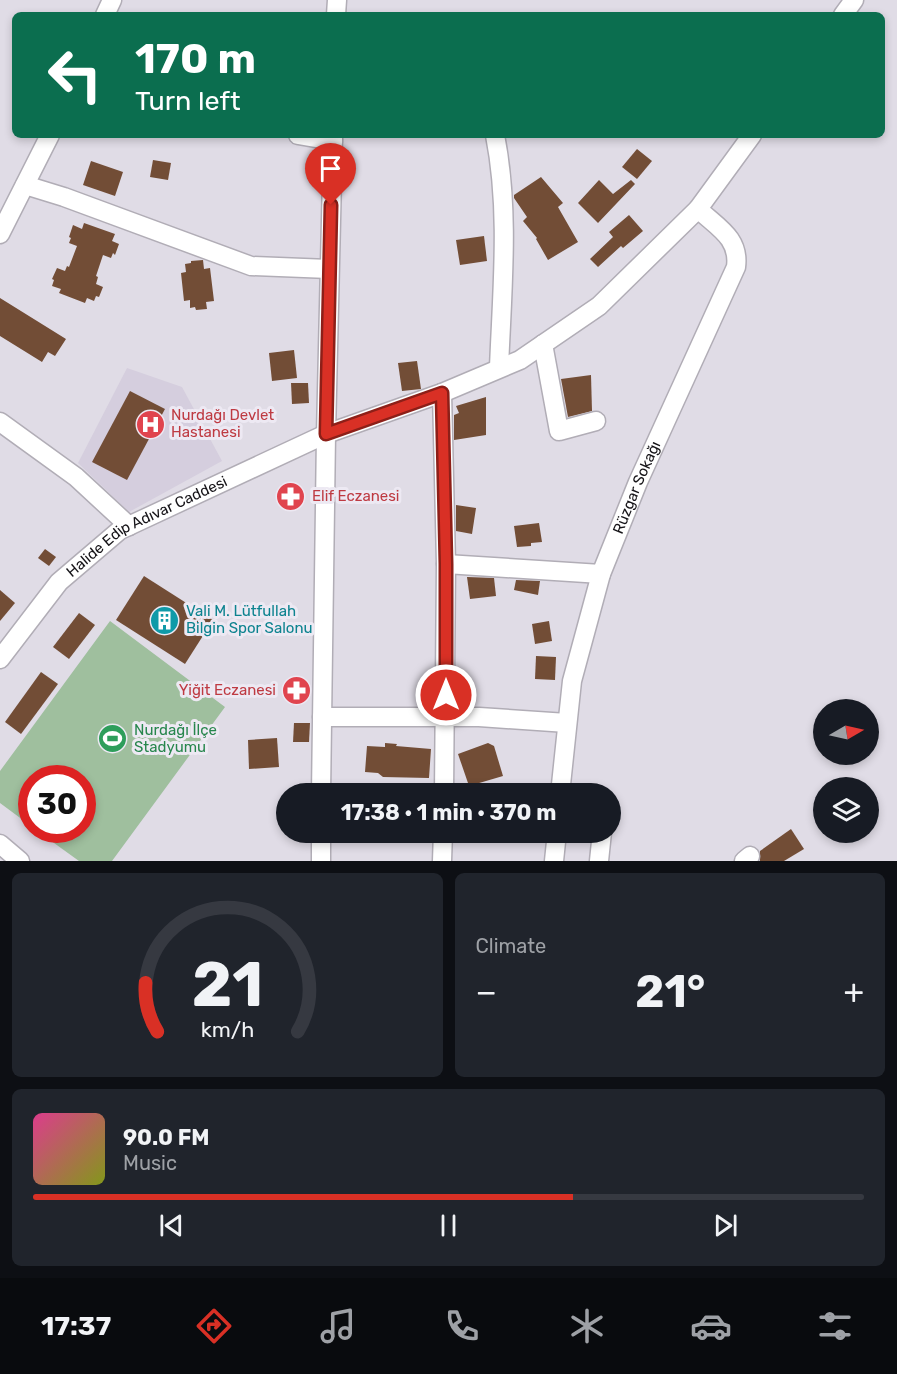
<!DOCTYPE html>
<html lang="en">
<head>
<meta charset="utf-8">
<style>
	:root { --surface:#171b24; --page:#20242c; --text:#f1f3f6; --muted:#9ea1a6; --line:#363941; --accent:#d93025 }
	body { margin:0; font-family:Rubik,sans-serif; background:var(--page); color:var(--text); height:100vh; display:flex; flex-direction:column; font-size:22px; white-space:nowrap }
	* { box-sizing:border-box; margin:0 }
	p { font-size:20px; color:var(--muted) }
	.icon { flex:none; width:33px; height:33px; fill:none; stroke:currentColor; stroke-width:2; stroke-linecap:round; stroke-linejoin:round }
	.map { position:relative; height:861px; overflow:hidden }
	.panel { display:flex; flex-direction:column; gap:12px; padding:12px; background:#0d0f14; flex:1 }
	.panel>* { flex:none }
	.hud { position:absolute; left:12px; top:12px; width:873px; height:126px; border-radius:9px; box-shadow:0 3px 9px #0003; background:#0b6e4f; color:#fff; overflow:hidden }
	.needle { width:39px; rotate:81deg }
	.buttons { position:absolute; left:813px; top:699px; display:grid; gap:12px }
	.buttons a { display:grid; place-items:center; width:66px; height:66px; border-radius:50%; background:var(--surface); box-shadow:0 3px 9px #0003; font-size:30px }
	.speed { position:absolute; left:18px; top:765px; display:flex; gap:12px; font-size:30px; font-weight:700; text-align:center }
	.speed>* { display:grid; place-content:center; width:78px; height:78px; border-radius:50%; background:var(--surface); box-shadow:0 3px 9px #0003; line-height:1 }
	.speed .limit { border:9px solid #d22; background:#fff; color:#111 }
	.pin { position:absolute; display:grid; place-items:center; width:51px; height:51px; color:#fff; margin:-62px -26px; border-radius:50% 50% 50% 0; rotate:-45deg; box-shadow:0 0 6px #0007 }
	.pin .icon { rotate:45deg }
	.me { position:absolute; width:66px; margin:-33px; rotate:0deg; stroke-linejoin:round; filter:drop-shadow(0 0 4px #0008) }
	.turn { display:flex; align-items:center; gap:21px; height:126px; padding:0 24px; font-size:27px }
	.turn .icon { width:78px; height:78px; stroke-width:2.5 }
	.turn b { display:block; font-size:42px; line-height:51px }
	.big { font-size:45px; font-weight:700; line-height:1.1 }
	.panel .widget { flex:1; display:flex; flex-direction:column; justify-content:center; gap:9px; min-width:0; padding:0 21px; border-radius:9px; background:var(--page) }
	.panel .dial { align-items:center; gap:0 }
	.dial svg { height:156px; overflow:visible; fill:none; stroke:var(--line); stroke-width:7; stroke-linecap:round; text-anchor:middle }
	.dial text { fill:var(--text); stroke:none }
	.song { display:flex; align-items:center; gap:18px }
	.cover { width:72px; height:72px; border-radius:9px; background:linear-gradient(135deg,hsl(330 70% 55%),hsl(70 70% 35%)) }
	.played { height:6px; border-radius:3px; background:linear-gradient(90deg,var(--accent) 65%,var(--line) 65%) }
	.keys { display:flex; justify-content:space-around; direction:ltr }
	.heat { display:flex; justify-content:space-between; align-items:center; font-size:33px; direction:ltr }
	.panel .tiles { flex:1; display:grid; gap:12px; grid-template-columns:1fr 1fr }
	.widget:last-child { grid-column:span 2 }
	.trip { position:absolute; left:276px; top:783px; width:345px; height:60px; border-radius:30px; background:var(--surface); box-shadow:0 3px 9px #0003; font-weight:700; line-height:60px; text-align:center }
	.menu { display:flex; height:96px; justify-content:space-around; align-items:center; background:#090b0e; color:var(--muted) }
	.menu .icon { width:42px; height:42px }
	.menu .active { color:var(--accent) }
	.menu b { font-size:27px; color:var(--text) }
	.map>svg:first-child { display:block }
</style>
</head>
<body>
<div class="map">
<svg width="897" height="861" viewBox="0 0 897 861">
	<rect width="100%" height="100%" fill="#e0dce6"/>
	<polygon fill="#d5cede" points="127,368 182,387 222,461 129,512 78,463"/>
	<polygon fill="#9fbf9e" points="110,621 225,707 112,861 79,861 36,830 82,830 82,778 32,778 31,826 0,803 0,771"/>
	<g fill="#724d36">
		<polygon points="637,149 652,161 637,179 622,167"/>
		<polygon points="153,160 171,163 168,180 150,177"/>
		<polygon points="91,161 123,172 115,196 83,185"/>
		<polygon points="541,177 563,203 558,207 578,242 548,260 536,239 537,238 523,221 527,217 514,198 514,195"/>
		<polygon points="599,180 613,194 631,180 635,184 598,223 578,203"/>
		<polygon points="629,215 643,231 623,248 621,246 598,267 590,259 613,237 609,232"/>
		<polygon points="84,223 115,234 112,241 119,244 115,255 113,253 111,258 103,255 96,276 98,277 96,284 103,287 99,297 96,296 94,301 87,298 85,303 59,293 61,289 52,286 54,280 52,279 57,268 65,271 67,266 69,267 77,246 69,243 71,238 69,237 73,225 82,229"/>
		<polygon points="484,236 487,261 460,265 456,240"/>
		<polygon points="203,260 204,269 210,268 214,301 206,302 207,309 196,310 195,307 190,308 190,300 184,301 181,273 186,272 185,264 191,263 191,261"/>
		<polygon points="0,298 66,339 55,356 48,352 42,362 0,336"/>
		<polygon points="294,350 297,378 272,381 269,353"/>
		<polygon points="417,361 421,389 402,391 398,363"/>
		<polygon points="591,375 592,411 568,417 561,379"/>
		<polygon points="291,383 308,383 309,403 292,404"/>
		<polygon points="130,391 165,409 127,480 92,462"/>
		<polygon points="486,397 486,435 454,440 454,415 459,413 456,406"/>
		<polygon points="456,505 476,508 472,534 456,531"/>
		<polygon points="539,523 542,542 531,543 531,546 517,547 514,526"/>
		<polygon points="45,549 56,557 49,566 38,558"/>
		<polygon points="144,576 213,620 185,664 116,620"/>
		<polygon points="467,577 494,578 496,596 470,599"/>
		<polygon points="516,580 540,581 538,595 514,590"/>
		<polygon points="0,590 15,603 0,621"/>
		<polygon points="79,613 95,625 69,659 53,647"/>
		<polygon points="549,621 552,641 535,644 532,624"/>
		<polygon points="536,656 556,657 555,680 535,679"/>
		<polygon points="41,672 58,684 21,734 5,722"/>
		<polygon points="294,723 310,723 309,742 293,742"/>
		<polygon points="277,738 279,767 249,769 248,740"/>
		<polygon points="385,743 397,744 396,746 431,749 429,778 383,777 378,773 365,772 367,746 385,747"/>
		<polygon points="488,743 494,746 503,776 469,786 458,754"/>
		<polygon points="791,829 804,849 784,861 760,861 760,851"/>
	</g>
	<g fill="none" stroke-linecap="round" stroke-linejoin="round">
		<defs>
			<g id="minor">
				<polyline points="105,15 112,0"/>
				<polyline points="336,15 337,0"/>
				<polyline points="843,15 854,0"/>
				<polyline points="298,135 333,141"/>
				<path d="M 495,135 C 510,211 502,290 499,368"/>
				<polyline points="25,185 64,197 251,266 329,269"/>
				<polyline points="0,234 50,135"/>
				<polyline points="543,344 559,431 596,421"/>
				<polyline points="442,393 446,564 444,794"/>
				<polyline points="0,422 76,477 129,526"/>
				<polyline points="446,564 601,574"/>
				<path id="s1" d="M 0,659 L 59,582 L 120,530 L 326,434 L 442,393 L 520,360 L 599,306 L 698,209 L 752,135"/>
				<polyline points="322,717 479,717 567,723"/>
				<polyline points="321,794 326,434 333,135"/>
				<path id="s2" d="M 560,794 L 572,681 L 601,574 L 638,482 L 736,267 C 740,238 717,227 698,209"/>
				<polyline points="0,844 20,861"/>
				<polyline points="321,861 321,832"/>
				<polyline points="442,861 443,832"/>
				<polyline points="554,861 557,832"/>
				<polyline points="599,861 602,832"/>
				<polyline points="744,861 750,856"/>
			</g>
		</defs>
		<use href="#minor" stroke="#b1adb6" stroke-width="21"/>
		<use href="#minor" stroke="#fff" stroke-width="18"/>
	</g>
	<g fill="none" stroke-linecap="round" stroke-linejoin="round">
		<defs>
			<polyline id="route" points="331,205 326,434 442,393 446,564 446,695"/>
		</defs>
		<use href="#route" stroke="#8d1f18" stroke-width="15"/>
		<use href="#route" stroke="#d93025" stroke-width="10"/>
	</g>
	<defs>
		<symbol id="hospital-disc" viewBox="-11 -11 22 22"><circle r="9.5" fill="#e0444e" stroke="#ede9f3"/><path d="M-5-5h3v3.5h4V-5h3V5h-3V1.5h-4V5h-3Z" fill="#fff"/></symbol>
		<symbol id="pharmacy-disc" viewBox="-11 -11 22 22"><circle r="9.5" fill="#e0444e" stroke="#ede9f3"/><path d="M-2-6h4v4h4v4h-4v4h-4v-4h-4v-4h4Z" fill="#fff"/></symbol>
		<symbol id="building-disc" viewBox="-11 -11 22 22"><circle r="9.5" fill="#0f9aa8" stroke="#ede9f3"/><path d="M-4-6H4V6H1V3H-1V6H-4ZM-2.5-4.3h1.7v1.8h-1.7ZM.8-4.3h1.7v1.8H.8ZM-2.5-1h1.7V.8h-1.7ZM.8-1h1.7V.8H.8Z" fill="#fff"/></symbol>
		<symbol id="stadium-disc" viewBox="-11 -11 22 22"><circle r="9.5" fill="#2e9e5b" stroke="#ede9f3"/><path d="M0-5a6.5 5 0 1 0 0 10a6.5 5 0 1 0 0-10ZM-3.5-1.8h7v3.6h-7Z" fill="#fff"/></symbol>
	</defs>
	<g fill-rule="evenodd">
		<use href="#hospital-disc" x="134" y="408" width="33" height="33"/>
		<use href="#pharmacy-disc" x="274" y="480" width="33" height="33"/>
		<use href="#building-disc" x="148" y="604" width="33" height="33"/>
		<use href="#pharmacy-disc" x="280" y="674" width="33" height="33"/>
		<use href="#stadium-disc" x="96" y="722" width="33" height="33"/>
	</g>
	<g text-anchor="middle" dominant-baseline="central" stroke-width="6" stroke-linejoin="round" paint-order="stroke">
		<g font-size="15" fill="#be3a42" stroke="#ede9f3" text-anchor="start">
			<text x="171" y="415">Nurdağı Devlet<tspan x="171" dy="17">Hastanesi</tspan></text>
			<text x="312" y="496">Elif Eczanesi</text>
			<text x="276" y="690" text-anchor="end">Yiğit Eczanesi</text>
		</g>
		<g font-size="15" fill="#161418" stroke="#ede9f3">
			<text stroke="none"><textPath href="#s2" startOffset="318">Rüzgar Sokağı</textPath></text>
			<text stroke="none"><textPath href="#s1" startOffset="202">Halide Edip Adıvar Caddesi</textPath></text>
		</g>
		<g font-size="15" fill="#0d838f" stroke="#ede9f3" text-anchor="start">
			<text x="186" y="611">Vali M. Lütfullah<tspan x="186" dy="17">Bilgin Spor Salonu</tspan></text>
		</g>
		<g font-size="15" fill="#27864d" stroke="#ede9f3" text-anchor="start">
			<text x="134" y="730">Nurdağı İlçe<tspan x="134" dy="17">Stadyumu</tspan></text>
		</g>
	</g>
</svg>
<div class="buttons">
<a><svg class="needle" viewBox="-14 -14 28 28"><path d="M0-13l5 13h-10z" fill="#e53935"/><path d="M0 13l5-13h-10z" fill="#9ea1a6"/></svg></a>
<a><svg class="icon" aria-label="layers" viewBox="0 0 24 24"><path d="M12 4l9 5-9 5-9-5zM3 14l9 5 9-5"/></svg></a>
</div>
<div class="speed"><div class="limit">30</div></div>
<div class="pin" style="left:331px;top:205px;background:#d93025"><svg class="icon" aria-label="arrive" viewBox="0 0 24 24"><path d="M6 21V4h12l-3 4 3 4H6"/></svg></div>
<svg class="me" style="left:446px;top:695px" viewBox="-20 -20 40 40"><circle r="17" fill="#d93025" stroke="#fff" stroke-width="3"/><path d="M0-11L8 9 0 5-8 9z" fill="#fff"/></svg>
<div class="trip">17:38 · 1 min · 370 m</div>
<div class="hud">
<div class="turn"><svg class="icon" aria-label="left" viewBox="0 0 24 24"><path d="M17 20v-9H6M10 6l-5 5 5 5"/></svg><div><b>170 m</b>Turn left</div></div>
</div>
</div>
<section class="panel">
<div class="tiles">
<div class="widget dial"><svg viewBox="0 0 100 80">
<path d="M14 69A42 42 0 1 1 86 69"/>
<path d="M14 69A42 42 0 0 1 8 44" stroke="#d93025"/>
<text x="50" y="56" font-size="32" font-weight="700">21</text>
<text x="50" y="72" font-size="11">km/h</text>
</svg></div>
<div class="widget"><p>Climate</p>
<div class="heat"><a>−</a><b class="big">21°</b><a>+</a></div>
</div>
<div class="widget">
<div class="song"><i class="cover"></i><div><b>90.0 FM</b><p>Music</p></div></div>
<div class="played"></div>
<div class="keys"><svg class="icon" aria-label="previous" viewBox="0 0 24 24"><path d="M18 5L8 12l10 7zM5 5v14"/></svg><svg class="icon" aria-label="pause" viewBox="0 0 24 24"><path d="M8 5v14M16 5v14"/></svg><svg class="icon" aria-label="next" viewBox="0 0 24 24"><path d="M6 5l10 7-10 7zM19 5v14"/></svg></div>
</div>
</div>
</section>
<nav class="menu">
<b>17:37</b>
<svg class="icon active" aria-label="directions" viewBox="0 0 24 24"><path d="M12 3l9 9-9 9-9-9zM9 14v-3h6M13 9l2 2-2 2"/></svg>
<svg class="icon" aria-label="music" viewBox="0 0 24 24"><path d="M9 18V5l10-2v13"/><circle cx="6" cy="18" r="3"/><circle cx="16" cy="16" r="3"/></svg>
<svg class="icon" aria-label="phone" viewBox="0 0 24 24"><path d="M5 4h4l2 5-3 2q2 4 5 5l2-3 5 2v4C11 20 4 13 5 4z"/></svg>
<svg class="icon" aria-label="climate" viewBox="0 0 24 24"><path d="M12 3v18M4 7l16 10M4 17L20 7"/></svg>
<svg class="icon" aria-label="car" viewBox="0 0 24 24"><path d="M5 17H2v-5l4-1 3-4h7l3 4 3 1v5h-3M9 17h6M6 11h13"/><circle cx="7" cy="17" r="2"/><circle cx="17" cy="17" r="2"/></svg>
<svg class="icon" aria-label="filters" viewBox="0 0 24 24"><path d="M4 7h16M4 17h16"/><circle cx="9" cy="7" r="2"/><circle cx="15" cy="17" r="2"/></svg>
</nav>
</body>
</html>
